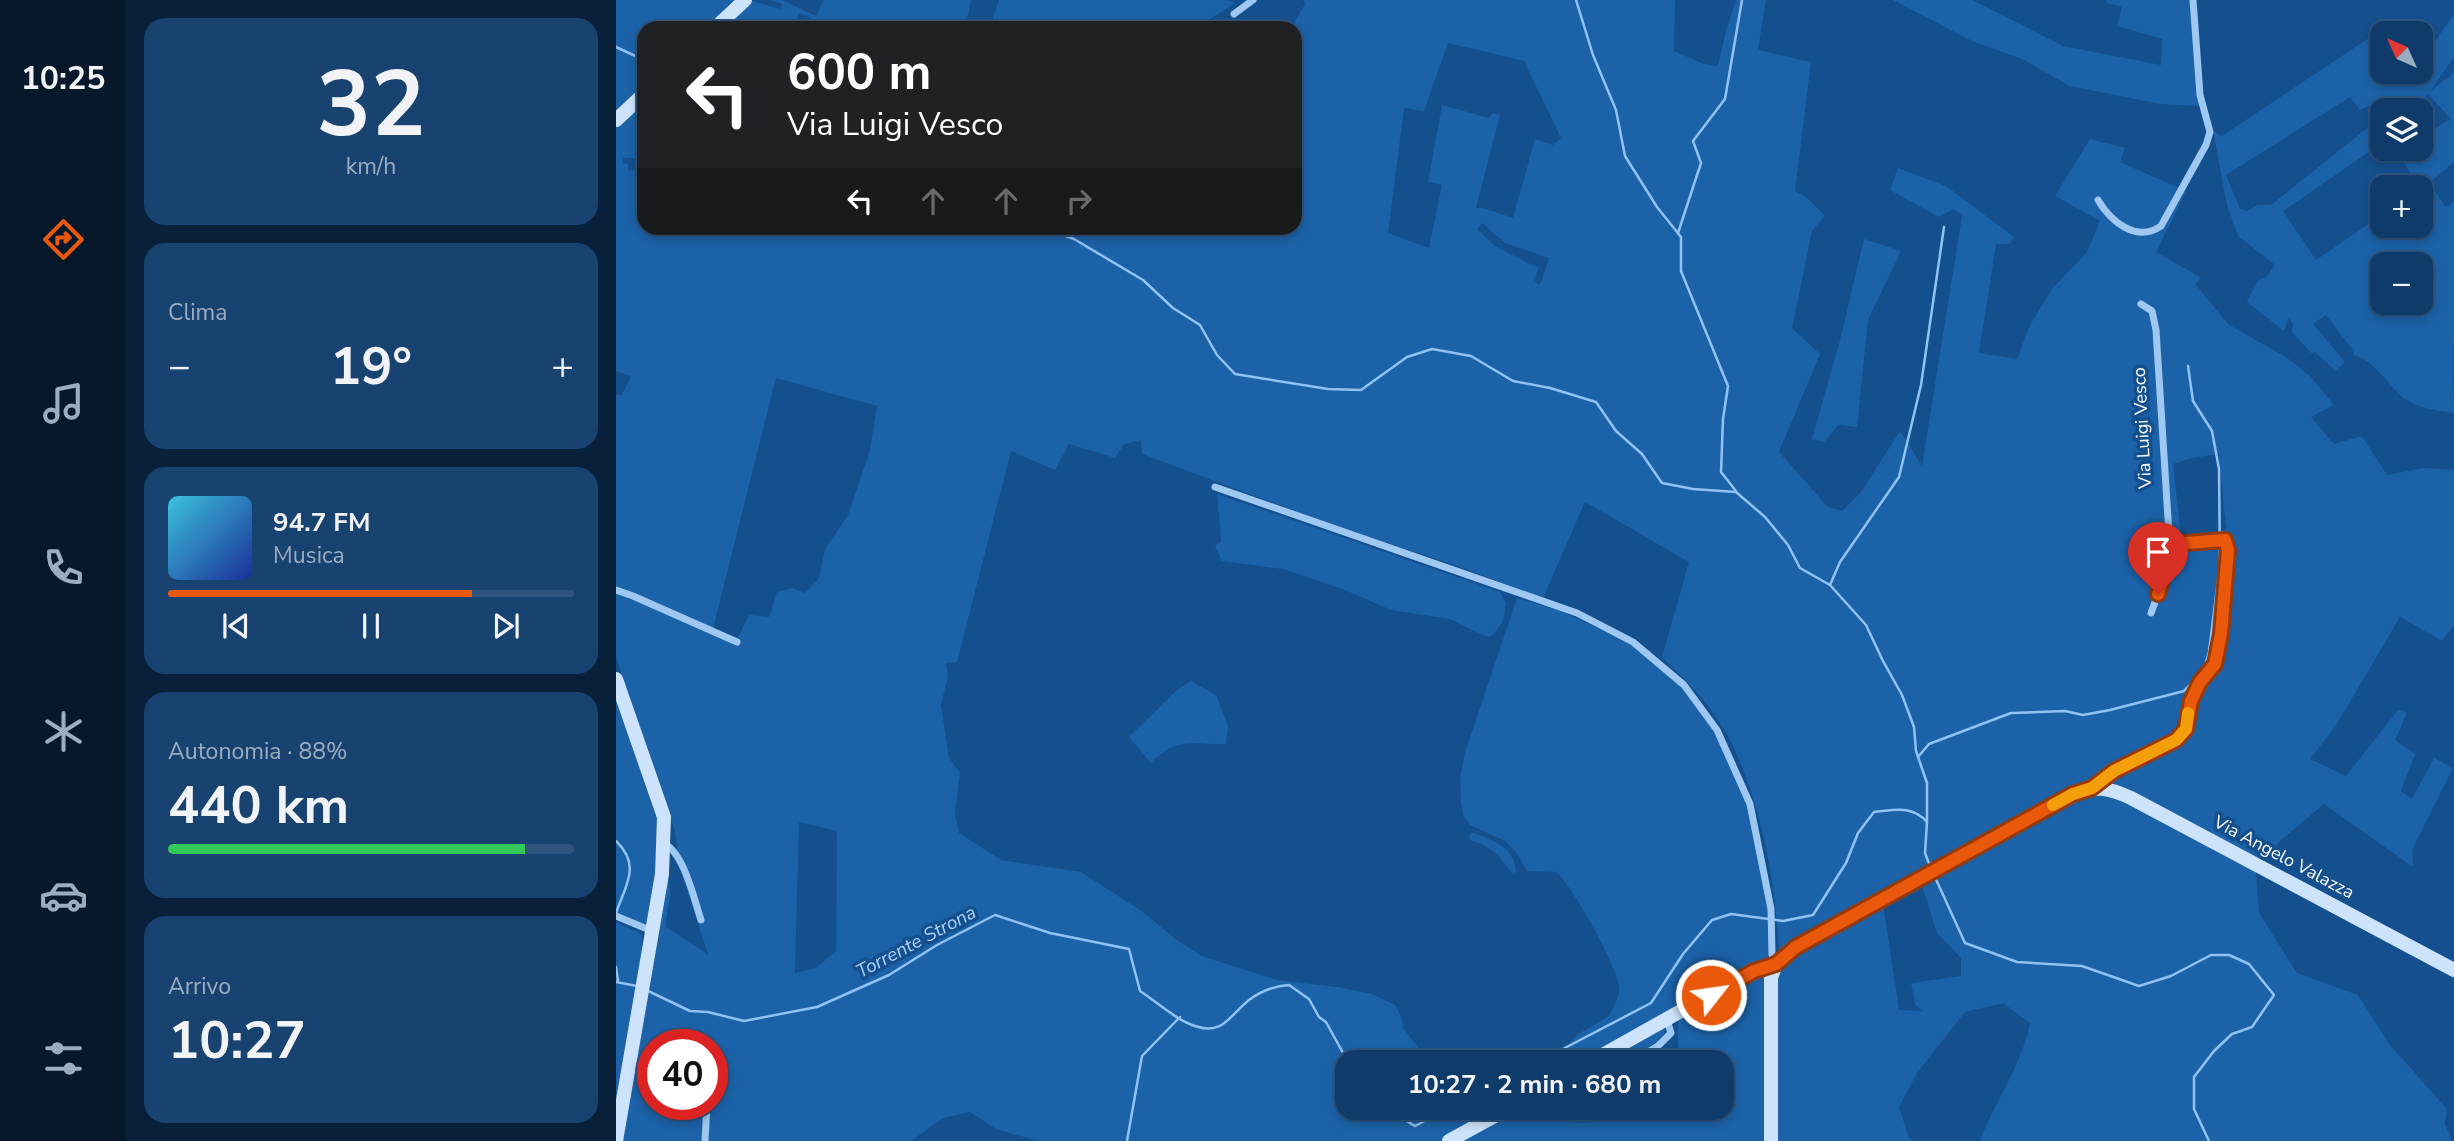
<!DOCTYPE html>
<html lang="it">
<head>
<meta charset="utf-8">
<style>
	:root { --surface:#0f3b6a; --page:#184270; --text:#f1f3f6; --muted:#9badc1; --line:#2f557e; --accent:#ea580c }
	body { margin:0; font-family:"Nunito Sans",sans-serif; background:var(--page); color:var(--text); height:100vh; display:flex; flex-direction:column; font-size:26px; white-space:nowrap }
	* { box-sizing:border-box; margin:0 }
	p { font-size:23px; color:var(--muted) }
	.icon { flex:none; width:38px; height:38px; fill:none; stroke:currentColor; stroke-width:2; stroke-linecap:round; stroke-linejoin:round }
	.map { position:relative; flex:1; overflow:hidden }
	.panel { display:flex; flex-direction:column; gap:18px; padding:18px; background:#08203a; width:490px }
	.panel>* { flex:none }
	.banner { position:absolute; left:21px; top:21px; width:665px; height:214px; border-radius:21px; box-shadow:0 4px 10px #0003,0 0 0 2px var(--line); background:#202124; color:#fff; overflow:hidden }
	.needle { width:46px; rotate:315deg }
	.tools { position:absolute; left:1754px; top:21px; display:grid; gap:14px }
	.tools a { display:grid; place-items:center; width:63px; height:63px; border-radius:14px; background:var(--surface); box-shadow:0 4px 10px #0003,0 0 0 2px var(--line); font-size:35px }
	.speed { position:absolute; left:21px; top:1029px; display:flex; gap:14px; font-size:35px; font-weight:700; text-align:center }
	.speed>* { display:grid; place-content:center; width:91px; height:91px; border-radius:50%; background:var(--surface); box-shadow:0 4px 10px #0003,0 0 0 2px var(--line); line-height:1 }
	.speed .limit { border:10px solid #d22; background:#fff; color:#111 }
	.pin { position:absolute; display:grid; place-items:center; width:60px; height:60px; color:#fff; margin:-72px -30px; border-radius:50% 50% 50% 0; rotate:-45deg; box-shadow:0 0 7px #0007 }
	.pin .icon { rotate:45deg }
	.me { position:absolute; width:77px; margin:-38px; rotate:60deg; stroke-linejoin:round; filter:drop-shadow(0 0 5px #0008) }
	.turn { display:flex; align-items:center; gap:24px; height:147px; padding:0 35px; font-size:32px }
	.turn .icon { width:91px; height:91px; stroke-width:2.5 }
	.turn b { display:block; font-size:49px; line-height:60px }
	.lanes { display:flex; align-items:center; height:66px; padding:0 35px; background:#0003; justify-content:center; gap:35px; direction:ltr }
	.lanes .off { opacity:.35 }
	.big { font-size:52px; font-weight:700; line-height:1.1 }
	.panel .card { flex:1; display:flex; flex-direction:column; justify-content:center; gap:10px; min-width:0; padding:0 24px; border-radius:21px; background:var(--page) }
	.panel .dial { align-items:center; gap:0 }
	.dial b { font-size:91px; line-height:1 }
	.song { display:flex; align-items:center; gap:21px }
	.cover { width:84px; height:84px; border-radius:10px; background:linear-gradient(135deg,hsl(190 70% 55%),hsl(230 70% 35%)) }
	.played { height:7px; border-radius:4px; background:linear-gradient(90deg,var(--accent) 75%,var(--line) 75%) }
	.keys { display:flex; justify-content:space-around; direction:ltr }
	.heat { display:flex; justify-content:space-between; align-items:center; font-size:38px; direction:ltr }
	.charge { height:10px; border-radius:5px; background:linear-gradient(90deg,#34c759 88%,var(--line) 0) }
	.trip { position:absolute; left:719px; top:1050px; width:399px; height:70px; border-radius:21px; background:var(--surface); box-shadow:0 4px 10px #0003,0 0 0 2px var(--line); font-weight:700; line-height:70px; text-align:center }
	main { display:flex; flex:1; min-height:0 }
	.menu { display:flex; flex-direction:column; width:126px; justify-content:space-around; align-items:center; background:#06182a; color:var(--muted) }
	.menu .icon { width:49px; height:49px }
	.menu .on { color:var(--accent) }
	.menu b { font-size:32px; color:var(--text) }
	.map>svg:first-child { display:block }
</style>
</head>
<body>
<main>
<nav class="menu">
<b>10:25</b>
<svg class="icon on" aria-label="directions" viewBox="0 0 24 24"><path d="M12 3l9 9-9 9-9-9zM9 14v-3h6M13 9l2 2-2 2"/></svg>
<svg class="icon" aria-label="music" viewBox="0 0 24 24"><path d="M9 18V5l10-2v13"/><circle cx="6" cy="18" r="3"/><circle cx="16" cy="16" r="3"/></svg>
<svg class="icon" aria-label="phone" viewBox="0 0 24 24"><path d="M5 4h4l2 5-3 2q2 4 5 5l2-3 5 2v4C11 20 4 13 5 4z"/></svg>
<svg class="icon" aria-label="climate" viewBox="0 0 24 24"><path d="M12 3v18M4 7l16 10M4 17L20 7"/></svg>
<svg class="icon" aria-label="car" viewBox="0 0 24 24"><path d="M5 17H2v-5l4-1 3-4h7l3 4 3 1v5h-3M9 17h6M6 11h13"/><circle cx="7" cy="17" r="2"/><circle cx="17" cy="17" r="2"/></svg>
<svg class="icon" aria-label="filters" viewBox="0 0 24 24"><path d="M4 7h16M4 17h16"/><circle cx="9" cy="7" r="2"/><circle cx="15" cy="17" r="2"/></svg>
</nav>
<section class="panel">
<div class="card dial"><b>32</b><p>km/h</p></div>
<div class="card"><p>Clima</p>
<div class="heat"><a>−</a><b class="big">19°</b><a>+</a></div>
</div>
<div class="card">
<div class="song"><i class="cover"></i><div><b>94.7 FM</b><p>Musica</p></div></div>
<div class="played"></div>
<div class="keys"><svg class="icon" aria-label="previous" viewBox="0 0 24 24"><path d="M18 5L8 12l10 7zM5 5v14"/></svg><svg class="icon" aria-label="pause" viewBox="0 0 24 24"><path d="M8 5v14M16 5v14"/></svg><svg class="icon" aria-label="next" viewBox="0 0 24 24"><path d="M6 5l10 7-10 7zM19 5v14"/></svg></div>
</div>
<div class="card"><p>Autonomia · 88%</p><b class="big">440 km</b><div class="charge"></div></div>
<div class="card"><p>Arrivo</p><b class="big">10:27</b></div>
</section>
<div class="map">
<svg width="1838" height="1141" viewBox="0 0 1838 1141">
	<rect width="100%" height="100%" fill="#144f8e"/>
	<g fill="#1c62a8" fill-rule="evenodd">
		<polygon points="0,0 123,0 93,28 28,28 28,89 0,115"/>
		<polygon points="133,0 164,9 166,4 154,0 166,0 200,16 208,0 355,0 351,20 352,28 216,28 183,13 177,28 104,28"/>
		<polygon points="383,0 610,0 619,3 580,28 373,28"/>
		<path d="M 688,0 L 1059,0 L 1058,51 L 1088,64 L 1102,66 L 1110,31 L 1120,0 L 1150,0 L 1142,50 L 1195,62 L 1179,191 C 1196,199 1196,204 1209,215 L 1196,231 L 1176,328 L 1204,354 L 1163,452 L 1212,507 L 1226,511 L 1245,492 L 1284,431 L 1306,466 L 1346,216 L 1338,209 L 1323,217 L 1274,190 L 1282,168 L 1330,186 L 1398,237 L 1394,244 L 1380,244 L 1363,353 L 1401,359 L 1414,325 L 1436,289 L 1471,252 L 1484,221 L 1439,196 L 1474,139 L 1509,148 L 1504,162 L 1570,191 L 1540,252 L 1584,277 L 1580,285 L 1613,325 L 1670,357 L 1695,377 L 1718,405 L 1695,417 L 1718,444 L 1746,436 L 1771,475 L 1808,468 L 1838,470 L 1838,625 L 1826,641 L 1784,617 L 1719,727 L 1694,759 L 1730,776 L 1782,710 L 1791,713 L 1779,740 L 1799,754 L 1785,791 L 1796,799 L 1818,758 L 1837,768 L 1796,850 L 1797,867 L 1708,804 L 1664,841 L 1648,862 L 1521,795 L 1514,789 L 1489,782 L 1535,756 L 1559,747 L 1572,733 L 1579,698 L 1603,661 L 1616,547 L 1613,542 L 1609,543 L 1598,647 L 1593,664 L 1574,688 L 1566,728 L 1471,783 L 1330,857 L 1163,950 C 1160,881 1141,775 1100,717 C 1085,695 1066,676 1046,657 L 1073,562 L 969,502 L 927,598 L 839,565 L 728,529 L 526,454 L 525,440 L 508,444 L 499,458 L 453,444 L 439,470 L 395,451 L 341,662 L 330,663 L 332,676 L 325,705 L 333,758 L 344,773 L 339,814 L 343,833 L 385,860 L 465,872 L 527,912 L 559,939 L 586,956 L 661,980 L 721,987 L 756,994 L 779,1005 L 785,1016 L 787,1028 L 808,1055 L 810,1062 L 732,1062 L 732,1108 L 883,1108 L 824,1141 L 421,1141 L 380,1129 L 354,1112 L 327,1118 L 295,1141 L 6,1141 L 51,876 C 59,894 49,909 50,927 L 92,954 L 64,869 L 59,831 L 0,657 L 0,394 L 6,395 L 15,376 L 0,371 L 0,125 L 28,99 L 28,158 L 7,158 L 7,163 L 12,164 L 12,170 L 28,172 L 28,228 L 679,228 L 679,28 L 675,28 L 689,4 ZM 832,43 L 908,61 L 945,138 L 937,145 L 919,139 L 897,218 L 867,208 L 860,208 L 884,115 L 877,113 L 873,118 L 826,105 L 812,182 L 826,185 L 813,248 L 772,233 L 788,108 L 808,111 ZM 866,223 L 889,243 L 933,258 L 925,282 L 922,285 L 919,281 L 922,268 L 879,246 L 861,229 ZM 160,378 L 261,406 L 254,450 L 232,515 L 209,549 L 203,578 L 189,593 L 176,588 L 161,592 L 153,617 L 133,615 L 121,639 L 97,629 ZM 1603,454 L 1610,529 L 1600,533 L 1565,535 L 1557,464 L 1576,458 ZM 183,822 L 221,831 L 220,951 L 200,968 L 179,973 ZM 37,1045 L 96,1045 L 96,1104 L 37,1104 Z"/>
		<polygon points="1277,0 1356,0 1447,46 1545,65 1546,39 1501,26 1506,7 1490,3 1491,0 1577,0 1584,106 1544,104 1454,86 1406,59 1356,41"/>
		<path d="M 1838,14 L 1838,57 L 1814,91 L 1838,73 L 1838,162 L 1813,183 L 1830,207 L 1838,202 L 1838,341 C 1835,349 1838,400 1838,413 C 1823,411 1801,408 1789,399 C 1771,385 1761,362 1738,355 L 1736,349 L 1710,315 L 1697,324 L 1729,362 L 1720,371 L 1699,352 L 1695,353 L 1676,332 L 1677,324 L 1673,317 L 1668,331 L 1631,302 L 1642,281 L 1650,277 L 1659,265 L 1622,236 L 1611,205 L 1597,131 L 1606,136 L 1762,32 L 1766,35 L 1766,72 L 1804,72 L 1804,63 ZM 1812,94 L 1835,119 L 1813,132 L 1804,141 L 1804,149 L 1797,149 L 1786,160 L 1798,178 L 1796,187 L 1804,187 L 1804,226 L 1766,226 L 1766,215 L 1700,260 L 1667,211 L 1766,143 L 1766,110 L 1800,110 ZM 1734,97 L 1744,110 L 1754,105 L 1761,116 L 1755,125 L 1655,205 L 1642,205 L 1631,211 L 1624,209 L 1610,175 ZM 1766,264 L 1804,264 L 1804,303 L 1766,303 Z"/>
		<polygon points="1248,239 1285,251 1252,320 1241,427 1222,425 1208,442 1196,439 1224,340"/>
		<polygon points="601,494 884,592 890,603 887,621 876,636 871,637 834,619 775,610 729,590 667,569 606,561 599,546 605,541"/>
		<path d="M 901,598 L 945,611 L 1017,645 L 1063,684 L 1099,731 L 1132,807 L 1153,910 L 1154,935 L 1152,959 L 969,1062 L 953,1062 L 948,1058 L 948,1051 L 962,1034 L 992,1017 C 997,1009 1004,997 1003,987 C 1002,967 956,885 940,872 L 911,871 L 900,852 L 889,841 L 854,825 L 847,816 L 845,801 L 844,779 L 849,752 Z"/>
		<path d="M 575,681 L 600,695 L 612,726 L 610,744 C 576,745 562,736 535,763 L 513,737 L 560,691 Z"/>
		<polygon points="0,690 42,813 44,839 33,924 30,925 0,912"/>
		<path d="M 1498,795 L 1643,869 L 1640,873 L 1643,913 L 1681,973 L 1742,995 L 1774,1045 L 1831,1109 L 1829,1124 L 1836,1141 L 1364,1141 C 1379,1101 1406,1065 1414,1023 L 1387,1003 L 1349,1012 L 1301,1073 L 1283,1107 L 1293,1138 L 1298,1141 L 1158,1141 L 1161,972 L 1181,954 L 1267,903 L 1283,1010 L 1306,1011 L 1299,1004 L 1295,983 L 1345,976 L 1345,958 L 1321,933 L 1306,885 L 1460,796 Z"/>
		<path d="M 855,832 C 876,840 899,846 900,872 L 896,873 C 881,853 878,848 854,840 L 853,836 Z"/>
		<polygon points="0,922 26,934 25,958 0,1120"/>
		<path d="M 1142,974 L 1147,976 L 1151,981 L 1151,1141 L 841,1141 L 900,1108 L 937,1108 L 937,1111 C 941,1115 945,1120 950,1121 C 969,1126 995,1120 1009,1108 L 1106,1108 L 1106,1062 L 1062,1062 L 1062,1018 Z"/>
		<polygon points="1049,1024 1048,1034 1039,1043 1009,1062 981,1062"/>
	</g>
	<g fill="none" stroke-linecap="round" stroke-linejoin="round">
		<g stroke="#90c3f4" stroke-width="2.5">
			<polyline points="960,0 977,55 1000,110 1009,156 1041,207 1065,237 1065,271 1112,386 1107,419 1105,472 1120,491"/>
			<polyline points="0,47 28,60"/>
			<polyline points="428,228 458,239 527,280 557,308 584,325 601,355 619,374 712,389 745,390 791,357 816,349 855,356 897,381 934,388 980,402 1000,431 1026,454 1046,483 1077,489 1120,492 1149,517 1172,545 1184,568 1214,585 1250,625 1267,661 1286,695 1298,727 1300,751 1311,783 1311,822"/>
			<polyline points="1062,233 1085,163 1077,141 1109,99 1126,0"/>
			<polyline points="1214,585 1224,562 1283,477 1305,385 1328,227"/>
			<polyline points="1302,757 1313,744 1395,713 1449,711 1467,715 1494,710 1568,691 1587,672 1593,652 1604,564 1603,469 1596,431 1577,401 1572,366"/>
			<path d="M 0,841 C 26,866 9,886 0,913"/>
			<polyline points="1318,875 1349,943 1401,962 1466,966 1523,986 1555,976 1595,955 1613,955 1633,964 1658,995 1636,1027 1616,1034 1598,1051 1578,1077 1578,1109 1593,1141"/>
			<polyline points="0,967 2,981"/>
			<polyline points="0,982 21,986"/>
			<path d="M 30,990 L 74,1011 L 92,1012 L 128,1021 L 201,1007 L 273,975 L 321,945 L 379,915 L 434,933 L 513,949 L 524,991 C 541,1002 560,1020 579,1026 C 607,1036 614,1015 633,1000 C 645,991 658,986 673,985 L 693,999 L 703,1017 L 710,1022 L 732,1062"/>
			<path d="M 922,1062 L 1035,1003 L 1067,954 L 1096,920 L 1115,914 L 1167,921 L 1197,915 L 1230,863 L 1242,833 L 1258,812 C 1279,810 1296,805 1311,822 L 1309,853 L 1314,866"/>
			<polyline points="769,1108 799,1126 834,1108"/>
			<polyline points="511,1141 526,1056 564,1017"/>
		</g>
		<g stroke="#9ec7f1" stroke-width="7">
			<polyline points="618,14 637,0"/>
			<path d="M 1482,200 C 1495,222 1521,243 1545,226 L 1590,145 L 1594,132 L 1584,95 L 1577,0"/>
			<polyline points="599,487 961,613 1017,642 1068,685 1101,730 1134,804 1155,909 1156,955 1160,963"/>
			<polyline points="0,590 17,596 121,642"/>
			<polyline points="1535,613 1549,575 1556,544"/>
			<polyline points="1476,787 1498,771 1560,740 1570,729 1575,701 1584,682 1599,664 1605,634 1612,550 1609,540 1556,544 1553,534 1540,330 1536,311 1525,304"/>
			<path d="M 47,843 C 68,852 78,899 85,920"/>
			<polyline points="0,916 36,931"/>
			<polyline points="1015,1062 1042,1046 1055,1033 1051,1020"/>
			<polyline points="89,1141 91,1104"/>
		</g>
		<g stroke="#cde3fb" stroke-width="14">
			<polyline points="99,28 129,0"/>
			<polyline points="0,120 28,94"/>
			<polyline points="0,679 48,817 46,874 0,1141"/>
			<path d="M 974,1062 L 1138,970 L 1160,964 L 1180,947 L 1457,794 C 1478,785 1494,788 1515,798 L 1838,970"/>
			<polyline points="833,1141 893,1108"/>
			<polyline points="1155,1141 1155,978 1160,964"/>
		</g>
	</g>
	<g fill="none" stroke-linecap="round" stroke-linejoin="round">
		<defs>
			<polyline id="route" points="1095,995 1138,971 1160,964 1180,947 1457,794 1476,788 1498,771 1560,740 1570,729 1575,701 1584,682 1599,664 1605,634 1612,550 1609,540 1556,544 1542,594"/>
		</defs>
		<use href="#route" stroke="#983908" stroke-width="18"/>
		<use href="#route" stroke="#ea580c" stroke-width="12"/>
		<polyline stroke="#f59e0b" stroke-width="12" points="1437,805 1457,794 1476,788 1498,771 1560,740 1570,729 1572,713"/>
	</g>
	<g text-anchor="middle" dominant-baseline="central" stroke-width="7" stroke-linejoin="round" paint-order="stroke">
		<g font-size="18" fill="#fff" stroke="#144f8e">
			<text transform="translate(1526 428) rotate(-93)">Via Luigi Vesco</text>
			<text transform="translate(1668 857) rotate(28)">Via Angelo Valazza</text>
		</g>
		<g font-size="19" font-style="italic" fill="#aad1f8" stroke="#144f8e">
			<text transform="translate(300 942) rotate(-28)">Torrente Strona</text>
		</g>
	</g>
</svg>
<div class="tools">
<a><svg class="needle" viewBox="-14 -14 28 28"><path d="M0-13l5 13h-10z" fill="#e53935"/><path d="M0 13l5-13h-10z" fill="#9badc1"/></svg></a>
<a><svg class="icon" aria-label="layers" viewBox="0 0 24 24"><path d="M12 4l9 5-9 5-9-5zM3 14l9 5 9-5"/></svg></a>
<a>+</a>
<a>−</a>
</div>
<div class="speed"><div class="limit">40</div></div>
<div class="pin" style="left:1542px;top:594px;background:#d93025"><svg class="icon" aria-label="arrive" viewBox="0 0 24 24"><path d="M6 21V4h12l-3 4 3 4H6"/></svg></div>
<svg class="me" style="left:1095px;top:995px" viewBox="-20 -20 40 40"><circle r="17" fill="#ea580c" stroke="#fff" stroke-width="3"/><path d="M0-11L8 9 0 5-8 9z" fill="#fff"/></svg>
<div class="trip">10:27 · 2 min · 680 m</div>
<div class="banner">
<div class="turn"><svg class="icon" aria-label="left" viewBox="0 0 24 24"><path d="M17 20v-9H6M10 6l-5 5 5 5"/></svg><div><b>600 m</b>Via Luigi Vesco</div></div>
<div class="lanes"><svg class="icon" aria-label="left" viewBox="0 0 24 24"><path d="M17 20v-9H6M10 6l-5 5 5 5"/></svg><svg class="icon off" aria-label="ahead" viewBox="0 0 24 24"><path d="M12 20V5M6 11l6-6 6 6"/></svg><svg class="icon off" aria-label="ahead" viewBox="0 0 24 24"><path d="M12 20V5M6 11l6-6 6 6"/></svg><svg class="icon off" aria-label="right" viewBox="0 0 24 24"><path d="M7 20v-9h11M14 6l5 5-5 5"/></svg></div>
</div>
</div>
</main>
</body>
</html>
